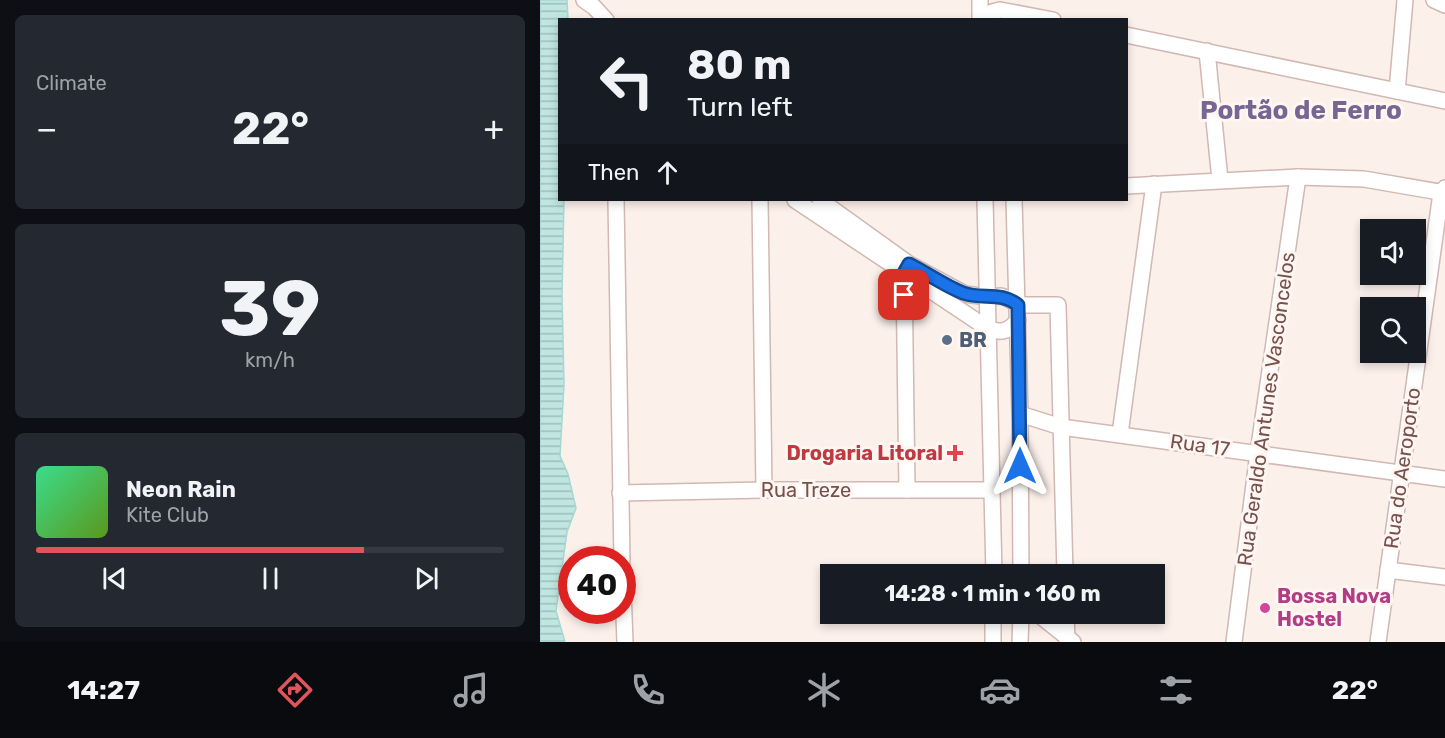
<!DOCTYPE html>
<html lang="en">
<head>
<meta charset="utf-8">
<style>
	:root { --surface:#171b24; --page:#242831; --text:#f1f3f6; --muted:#9ea1a6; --line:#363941; --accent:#e2545c }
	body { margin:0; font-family:Rubik,sans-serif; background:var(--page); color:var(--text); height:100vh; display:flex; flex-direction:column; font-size:22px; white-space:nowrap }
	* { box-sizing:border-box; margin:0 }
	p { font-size:20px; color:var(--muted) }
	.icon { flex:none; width:33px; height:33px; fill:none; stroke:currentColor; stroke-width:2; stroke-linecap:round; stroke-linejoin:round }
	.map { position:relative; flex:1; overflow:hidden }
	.drawer { display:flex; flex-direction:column; gap:15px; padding:15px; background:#0d0f14; width:540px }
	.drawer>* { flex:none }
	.banner { position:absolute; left:18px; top:18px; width:570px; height:183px; border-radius:0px; box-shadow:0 3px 9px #0003; background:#171b24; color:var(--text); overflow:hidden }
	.controls { position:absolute; left:820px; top:219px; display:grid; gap:12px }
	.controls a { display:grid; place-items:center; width:66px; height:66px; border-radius:0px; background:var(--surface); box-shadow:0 3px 9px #0003; font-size:30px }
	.speed { position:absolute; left:18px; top:546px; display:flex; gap:12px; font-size:30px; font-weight:700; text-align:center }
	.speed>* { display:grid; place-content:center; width:78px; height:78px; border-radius:50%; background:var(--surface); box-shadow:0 3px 9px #0003; line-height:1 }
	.speed .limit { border:9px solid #d22; background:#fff; color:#111 }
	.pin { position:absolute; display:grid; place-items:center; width:51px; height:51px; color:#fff; margin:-26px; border-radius:12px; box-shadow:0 3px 9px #0006 }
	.me { position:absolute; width:66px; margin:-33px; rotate:0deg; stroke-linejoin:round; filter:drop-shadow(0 0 4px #0008) }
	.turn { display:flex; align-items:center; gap:21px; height:126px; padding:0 30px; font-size:27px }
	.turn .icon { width:78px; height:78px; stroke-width:2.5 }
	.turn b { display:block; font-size:42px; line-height:51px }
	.then { display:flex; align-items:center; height:57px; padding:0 30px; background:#0003; gap:12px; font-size:22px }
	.big { font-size:45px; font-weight:700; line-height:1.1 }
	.drawer .tile { flex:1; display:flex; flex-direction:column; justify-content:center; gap:9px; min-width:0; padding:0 21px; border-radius:9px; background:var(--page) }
	.drawer .dial { align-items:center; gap:0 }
	.dial b { font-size:78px; line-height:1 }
	.song { display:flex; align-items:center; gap:18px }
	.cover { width:72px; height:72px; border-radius:9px; background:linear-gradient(135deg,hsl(150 70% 55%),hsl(90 70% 35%)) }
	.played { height:6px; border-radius:3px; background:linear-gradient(90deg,var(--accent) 70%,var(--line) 70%) }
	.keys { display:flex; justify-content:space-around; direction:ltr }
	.heat { display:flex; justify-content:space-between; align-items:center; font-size:33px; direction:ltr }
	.trip { position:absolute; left:280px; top:564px; width:345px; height:60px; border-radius:0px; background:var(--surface); box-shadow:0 3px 9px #0003; font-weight:700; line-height:60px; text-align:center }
	.tab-bar { display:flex; height:96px; justify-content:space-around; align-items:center; background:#090b0e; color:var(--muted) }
	.tab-bar .icon { width:42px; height:42px }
	.tab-bar .current { color:var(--accent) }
	.tab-bar b { font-size:27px; color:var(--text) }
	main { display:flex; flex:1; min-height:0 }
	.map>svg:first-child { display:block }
</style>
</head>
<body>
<main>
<section class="drawer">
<div class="tile"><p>Climate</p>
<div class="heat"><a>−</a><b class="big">22°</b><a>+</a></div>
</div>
<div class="tile dial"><b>39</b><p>km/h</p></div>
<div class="tile">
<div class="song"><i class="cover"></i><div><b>Neon Rain</b><p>Kite Club</p></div></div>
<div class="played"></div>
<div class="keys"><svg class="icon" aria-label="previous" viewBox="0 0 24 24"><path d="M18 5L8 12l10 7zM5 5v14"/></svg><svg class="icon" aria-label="pause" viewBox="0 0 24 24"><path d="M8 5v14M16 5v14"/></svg><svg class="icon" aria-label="next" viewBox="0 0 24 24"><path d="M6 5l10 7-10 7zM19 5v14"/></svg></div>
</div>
</section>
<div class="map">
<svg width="905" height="642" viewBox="0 0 905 642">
	<defs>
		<pattern id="water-rules" width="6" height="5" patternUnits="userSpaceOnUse" patternTransform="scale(1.5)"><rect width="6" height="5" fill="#bfe6e1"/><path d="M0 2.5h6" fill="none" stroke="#a0bdb9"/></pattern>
	</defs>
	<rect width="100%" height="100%" fill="#fcf0eb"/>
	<polygon fill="url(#water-rules)" stroke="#a5d8d1" stroke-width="1.5" points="0,0 27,0 28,19 20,20 20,200 24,200 22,294 24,384 20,456 28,474 36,508 27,532 16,611 25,642 0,642"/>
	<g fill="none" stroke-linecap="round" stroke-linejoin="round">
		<defs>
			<g id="minor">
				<polyline points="44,0 54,7 66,20"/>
				<polyline points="440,0 440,20"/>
				<polyline points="894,0 905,5"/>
				<polyline points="443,20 452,12 460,10 513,20"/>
				<polyline points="586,35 905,101"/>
				<polyline points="667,51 680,180"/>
				<polyline points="857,91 865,0"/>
				<polyline points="586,186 758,177 824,179 905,193"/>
				<polyline points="76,200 82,560"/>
				<polyline points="220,200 224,490"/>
				<path d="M 255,200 L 447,328 C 460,334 470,331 478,320"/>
				<polyline points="280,200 369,264 425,294 448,297 461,296 467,298 478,305 518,305 525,574"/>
				<polyline points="445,200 454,574"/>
				<polyline points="474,200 480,414 481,574"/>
				<polyline points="480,414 521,427 905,479"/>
				<polyline points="580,434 614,184"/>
				<polyline points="367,490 364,273 368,266"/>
				<polyline points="80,493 224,490 452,490"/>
				<polyline points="82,565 85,642"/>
				<polyline points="848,570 905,577"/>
				<polyline points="498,614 533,642"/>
				<polyline points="526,614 527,642"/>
				<polyline points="453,642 453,614"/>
				<polyline points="480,642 481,614"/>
				<polyline points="694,642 718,453 758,177"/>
				<polyline points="838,642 901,193 905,188"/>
			</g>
		</defs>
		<use href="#minor" stroke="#d1b8b2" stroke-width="18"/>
		<use href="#minor" stroke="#fff" stroke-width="15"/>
	</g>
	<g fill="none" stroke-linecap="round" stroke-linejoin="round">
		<defs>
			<path id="route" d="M 364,295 L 364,273 L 369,264 C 387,273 405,286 423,293 C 442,300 461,291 478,305 L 480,466"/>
		</defs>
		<use href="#route" stroke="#114b97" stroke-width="15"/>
		<use href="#route" stroke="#1a73e8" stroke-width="10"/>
	</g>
	<circle fill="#5c6f8a" stroke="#fff6f1" stroke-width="2" cx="407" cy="340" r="6"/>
	<path fill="#e0444e" stroke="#fff6f1" stroke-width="2" d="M412 444h6v6h6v6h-6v6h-6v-6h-6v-6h6z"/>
	<circle fill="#d1479c" stroke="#fff6f1" stroke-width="2" cx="725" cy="608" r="6"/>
	<g text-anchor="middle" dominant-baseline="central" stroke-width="6" stroke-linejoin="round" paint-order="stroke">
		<g font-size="20" font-weight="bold" fill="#4e5e75" stroke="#fff6f1" text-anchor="start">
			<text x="419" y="340">BR</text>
		</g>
		<g font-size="20" fill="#77514e" stroke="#fff6f1">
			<text transform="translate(726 409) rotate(-82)">Rua Geraldo Antunes Vasconcelos</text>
			<text transform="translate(660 445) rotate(8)">Rua 17</text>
			<text transform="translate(862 468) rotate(-82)">Rua do Aeroporto</text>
			<text x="266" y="490">Rua Treze</text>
		</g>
		<g font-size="20" font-weight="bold" fill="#be3a42" stroke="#fff6f1" text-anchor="end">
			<text x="403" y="453">Drogaria Litoral</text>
		</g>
		<g font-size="20" font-weight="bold" fill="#b23c85" stroke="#fff6f1" text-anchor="start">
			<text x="737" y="596">Bossa Nova<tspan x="737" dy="23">Hostel</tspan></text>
		</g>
		<g font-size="26" font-weight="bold" fill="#776693" stroke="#fff6f1">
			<text x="761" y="110">Portão de Ferro</text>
		</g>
	</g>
</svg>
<div class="controls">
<a><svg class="icon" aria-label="sound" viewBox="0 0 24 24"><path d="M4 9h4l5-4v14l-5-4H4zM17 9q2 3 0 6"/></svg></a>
<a><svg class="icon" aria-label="search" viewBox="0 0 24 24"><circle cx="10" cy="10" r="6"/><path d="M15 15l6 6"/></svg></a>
</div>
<div class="speed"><div class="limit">40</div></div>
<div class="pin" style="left:364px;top:295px;background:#d93025"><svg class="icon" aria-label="arrive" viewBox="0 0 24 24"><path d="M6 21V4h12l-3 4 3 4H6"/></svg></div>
<svg class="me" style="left:480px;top:466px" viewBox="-20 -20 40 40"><path d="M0-17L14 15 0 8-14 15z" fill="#1a73e8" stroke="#fff" stroke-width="4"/></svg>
<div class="trip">14:28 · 1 min · 160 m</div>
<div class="banner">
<div class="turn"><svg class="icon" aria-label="left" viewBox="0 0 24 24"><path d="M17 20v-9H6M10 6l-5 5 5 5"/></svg><div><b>80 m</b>Turn left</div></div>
<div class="then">Then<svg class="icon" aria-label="ahead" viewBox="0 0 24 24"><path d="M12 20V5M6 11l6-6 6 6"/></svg></div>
</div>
</div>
</main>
<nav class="tab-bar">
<b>14:27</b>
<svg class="icon current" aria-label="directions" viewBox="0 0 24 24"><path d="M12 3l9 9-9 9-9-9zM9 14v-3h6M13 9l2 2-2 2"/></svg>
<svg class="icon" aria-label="music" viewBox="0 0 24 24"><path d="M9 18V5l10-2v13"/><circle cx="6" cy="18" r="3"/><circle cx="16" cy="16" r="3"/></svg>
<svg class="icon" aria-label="phone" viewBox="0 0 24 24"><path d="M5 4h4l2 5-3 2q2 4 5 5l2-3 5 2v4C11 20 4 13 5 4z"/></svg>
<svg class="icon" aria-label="climate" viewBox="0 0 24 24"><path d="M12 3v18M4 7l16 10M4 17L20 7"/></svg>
<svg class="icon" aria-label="car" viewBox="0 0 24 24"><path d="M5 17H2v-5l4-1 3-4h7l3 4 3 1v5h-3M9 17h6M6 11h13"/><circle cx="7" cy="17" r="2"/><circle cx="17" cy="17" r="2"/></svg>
<svg class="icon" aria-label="filters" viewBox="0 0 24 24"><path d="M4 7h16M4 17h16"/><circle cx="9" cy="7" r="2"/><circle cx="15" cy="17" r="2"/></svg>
<b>22°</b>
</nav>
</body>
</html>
